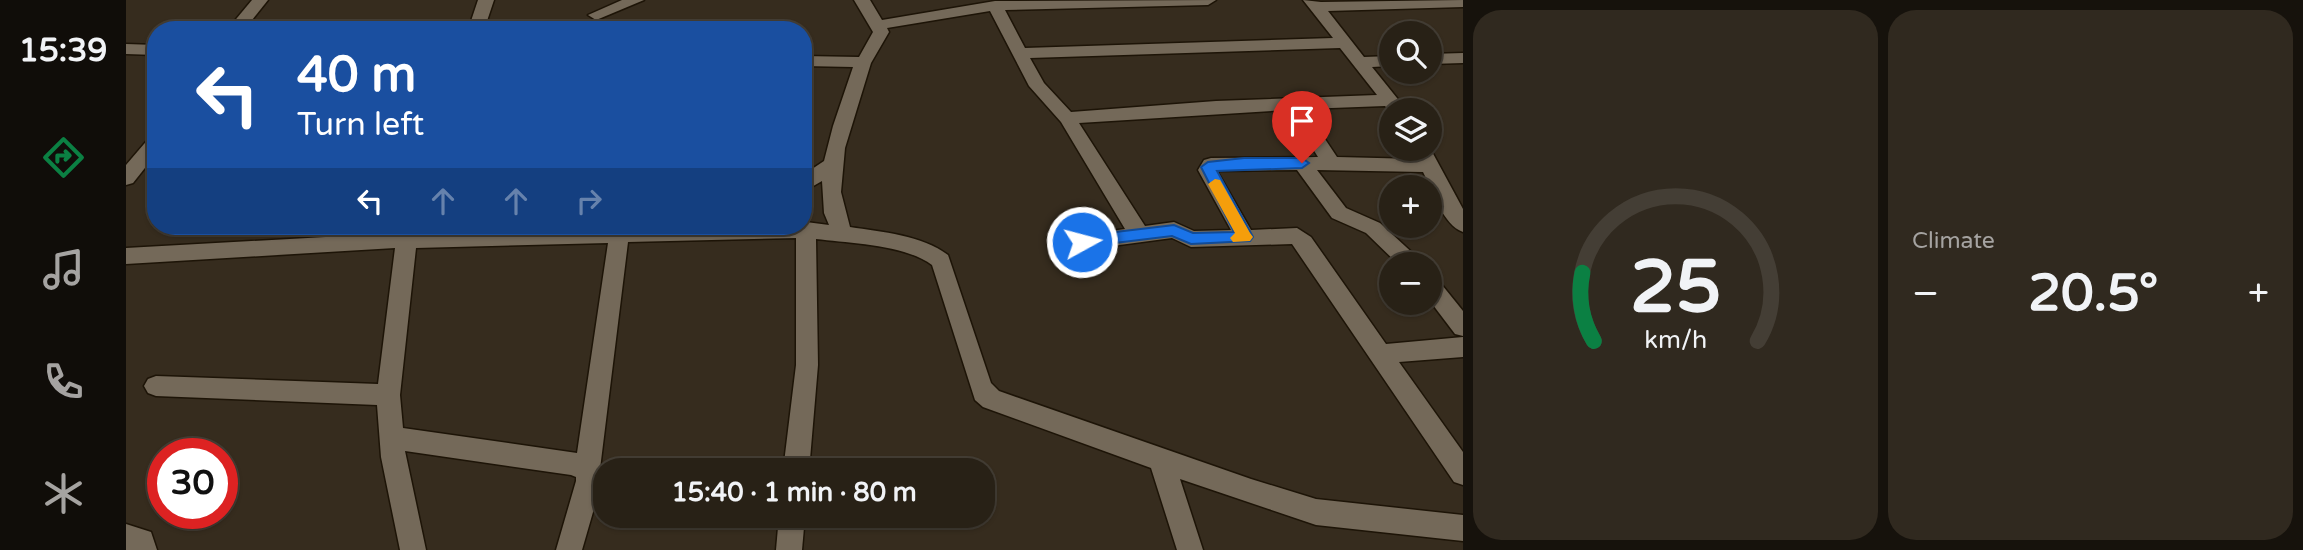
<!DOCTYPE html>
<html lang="en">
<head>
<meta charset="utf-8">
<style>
	:root { --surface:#282116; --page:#30291f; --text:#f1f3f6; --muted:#a5a3a1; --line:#443e35; --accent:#0b8043 }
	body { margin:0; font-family:"Varela Round",sans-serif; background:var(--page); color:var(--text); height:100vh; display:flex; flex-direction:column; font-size:26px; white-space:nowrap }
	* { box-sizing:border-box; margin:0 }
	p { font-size:23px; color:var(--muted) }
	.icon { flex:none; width:38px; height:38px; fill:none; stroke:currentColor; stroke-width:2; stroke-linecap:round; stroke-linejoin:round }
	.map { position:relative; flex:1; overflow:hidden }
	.drawer { display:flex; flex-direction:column; gap:10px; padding:10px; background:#16120c; width:840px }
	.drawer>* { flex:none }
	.banner { position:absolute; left:21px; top:21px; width:665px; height:214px; border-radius:28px; box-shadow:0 2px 5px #0004,0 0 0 2px var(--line); background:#1a4fa0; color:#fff; overflow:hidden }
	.fabs { position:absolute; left:1253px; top:21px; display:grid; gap:14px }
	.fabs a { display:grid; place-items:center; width:63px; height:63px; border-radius:50%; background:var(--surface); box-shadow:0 2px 5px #0004,0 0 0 2px var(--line); font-size:35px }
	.speed { position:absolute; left:21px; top:438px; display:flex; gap:14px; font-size:35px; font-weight:700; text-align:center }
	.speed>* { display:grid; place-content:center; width:91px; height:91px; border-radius:50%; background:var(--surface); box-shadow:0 2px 5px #0004,0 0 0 2px var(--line); line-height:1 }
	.speed .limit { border:10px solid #d22; background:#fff; color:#111 }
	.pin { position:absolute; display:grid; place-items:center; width:60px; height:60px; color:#fff; margin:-72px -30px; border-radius:50% 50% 50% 0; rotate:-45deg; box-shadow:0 0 7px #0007 }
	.pin .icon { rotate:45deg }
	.me { position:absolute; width:77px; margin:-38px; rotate:83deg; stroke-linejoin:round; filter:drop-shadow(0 0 5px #0008) }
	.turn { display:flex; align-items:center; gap:24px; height:147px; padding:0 35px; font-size:32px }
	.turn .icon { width:91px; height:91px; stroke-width:2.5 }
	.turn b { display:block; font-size:49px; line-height:60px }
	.lanes { display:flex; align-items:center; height:66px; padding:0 35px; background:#0003; justify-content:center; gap:35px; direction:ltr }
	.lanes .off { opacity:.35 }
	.big { font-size:52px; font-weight:700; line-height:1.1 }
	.drawer .tile { flex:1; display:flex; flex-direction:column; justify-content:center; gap:10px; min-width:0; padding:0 24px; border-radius:28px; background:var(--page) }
	.drawer .dial { align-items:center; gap:0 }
	.dial svg { height:182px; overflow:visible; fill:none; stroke:var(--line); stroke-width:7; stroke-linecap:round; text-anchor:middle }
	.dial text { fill:var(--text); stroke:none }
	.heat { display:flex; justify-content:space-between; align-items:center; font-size:38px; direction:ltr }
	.drawer .tiles { flex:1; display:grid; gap:10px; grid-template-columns:repeat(2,1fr) }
	.trip { position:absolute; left:467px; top:458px; width:402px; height:70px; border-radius:28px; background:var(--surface); box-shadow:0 2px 5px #0004,0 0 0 2px var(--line); font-weight:700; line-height:70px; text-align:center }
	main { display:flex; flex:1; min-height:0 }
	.menu { display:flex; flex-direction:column; width:126px; justify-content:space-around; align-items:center; background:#100d09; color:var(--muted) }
	.menu .icon { width:49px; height:49px }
	.menu .on { color:var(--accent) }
	.menu b { font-size:32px; color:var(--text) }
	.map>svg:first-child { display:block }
</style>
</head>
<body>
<main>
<nav class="menu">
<b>15:39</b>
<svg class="icon on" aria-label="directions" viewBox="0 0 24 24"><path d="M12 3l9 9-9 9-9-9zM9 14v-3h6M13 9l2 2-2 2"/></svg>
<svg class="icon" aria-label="music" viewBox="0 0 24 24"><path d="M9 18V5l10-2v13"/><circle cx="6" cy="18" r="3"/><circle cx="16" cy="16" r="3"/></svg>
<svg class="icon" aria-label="phone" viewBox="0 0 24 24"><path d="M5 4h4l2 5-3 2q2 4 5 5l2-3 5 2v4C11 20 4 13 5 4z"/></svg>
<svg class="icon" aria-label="climate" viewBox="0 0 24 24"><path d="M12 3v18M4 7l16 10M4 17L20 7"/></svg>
</nav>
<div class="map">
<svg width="1337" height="550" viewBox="0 0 1337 550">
	<rect width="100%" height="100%" fill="#362c1e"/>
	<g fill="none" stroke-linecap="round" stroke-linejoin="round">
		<defs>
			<g id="street">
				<polygon points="126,0 142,0 118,30 101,30"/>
				<polygon points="352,0 368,0 358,30 342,30"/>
				<polygon points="496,0 518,0 475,18 470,20 462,15"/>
				<path d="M 728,0 L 744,0 L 756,20 L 869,1 L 1090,0 L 1082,5 L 879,10 L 899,48 L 1207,38 L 1177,0 L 1195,2 L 1337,0 L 1337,7 L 1202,11 L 1238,57 L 1265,56 L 1265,66 L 1246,67 L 1279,108 L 1265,112 L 1259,106 L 1179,109 L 1211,157 L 1291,159 L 1286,149 L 1304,148 L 1337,209 L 1337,232 C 1317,225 1306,190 1297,172 L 1191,170 L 1220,208 L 1254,223 L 1292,258 L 1295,264 L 1272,264 L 1240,233 L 1206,218 L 1171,170 L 1091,171 L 1125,230 L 1171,228 L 1185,237 L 1260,344 L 1337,337 L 1337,357 L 1273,362 L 1337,452 L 1337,485 L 1328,482 L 1166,244 L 1065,247 L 1046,238 L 956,250 L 949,248 L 946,242 L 949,236 L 999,229 L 935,122 L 903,86 L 864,11 L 761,28 L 763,32 L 745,63 L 719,148 L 715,192 L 724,227 C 756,232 796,235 822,255 L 865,383 L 873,391 L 1125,479 L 1190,499 L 1337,515 L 1337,541 L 1190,525 L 1054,479 L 1077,550 L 1051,550 L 1025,468 L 857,407 L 849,400 L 806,265 C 780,245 723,243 690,239 L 692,365 L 683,471 L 657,471 L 670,365 L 670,238 L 502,242 L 474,469 L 476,481 L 456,550 L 430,550 L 450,481 L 450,477 L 445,475 L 279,451 L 300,550 L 274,550 L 255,457 L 251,405 L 30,396 L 22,393 L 18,386 L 22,379 L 30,376 L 252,384 L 269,248 L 0,264 L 0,248 L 271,233 L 273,226 L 291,226 L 291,232 L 542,226 L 677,226 L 680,222 L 703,225 L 698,213 L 696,181 L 677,192 L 677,175 L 698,161 L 707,126 L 727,67 L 677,66 L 677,56 L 733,57 L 747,32 ZM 1214,48 L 1251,95 L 1090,101 L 945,112 L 918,83 L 904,58 ZM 1162,110 L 1192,157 L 1085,158 L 1078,160 L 1072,170 L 1105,230 L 1068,231 L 1048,222 L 1019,226 L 953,123 ZM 482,243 L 451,453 L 277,428 L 274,395 L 290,248 Z"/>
				<polygon points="0,44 30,45 30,55 0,54"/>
				<polygon points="1337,53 1337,63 1304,64 1304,54"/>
				<polygon points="30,135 30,154 7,183 0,185 0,165 24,137"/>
				<polygon points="1304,278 1312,280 1337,311 1337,336 1329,334 1304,301"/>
				<polygon points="653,516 679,516 676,550 650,550"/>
				<polygon points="0,524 25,532 31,550 0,550"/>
			</g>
		</defs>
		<use href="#street" stroke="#1d1407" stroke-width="3"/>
		<use href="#street" fill="#746959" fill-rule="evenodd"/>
	</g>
	<polygon fill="#1a73e8" stroke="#114b97" stroke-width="2" points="1118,158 1176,158 1183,163 1176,168 1091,171 1127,237 1124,241 1065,244 1046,236 956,247 948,242 956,236 1048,225 1067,233 1108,232 1075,167 1082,162"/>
	<polygon fill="#f59e0b" points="1089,179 1094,180 1124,233 1127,237 1124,241 1107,242 1104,238 1109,233 1082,184"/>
</svg>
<div class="fabs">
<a><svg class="icon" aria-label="search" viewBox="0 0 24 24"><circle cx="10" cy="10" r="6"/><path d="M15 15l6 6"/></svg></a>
<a><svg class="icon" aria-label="layers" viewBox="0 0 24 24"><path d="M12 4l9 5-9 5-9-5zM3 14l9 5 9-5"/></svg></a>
<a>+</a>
<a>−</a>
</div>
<div class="speed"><div class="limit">30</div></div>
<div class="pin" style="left:1176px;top:163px;background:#d93025"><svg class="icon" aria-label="arrive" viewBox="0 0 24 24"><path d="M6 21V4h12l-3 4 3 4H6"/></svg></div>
<svg class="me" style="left:956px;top:242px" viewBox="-20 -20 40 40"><circle r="17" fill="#1a73e8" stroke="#fff" stroke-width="3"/><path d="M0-11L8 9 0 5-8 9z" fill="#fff"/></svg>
<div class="trip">15:40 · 1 min · 80 m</div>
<div class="banner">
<div class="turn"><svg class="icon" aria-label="left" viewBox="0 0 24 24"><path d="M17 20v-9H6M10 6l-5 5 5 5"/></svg><div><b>40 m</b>Turn left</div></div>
<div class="lanes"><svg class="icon" aria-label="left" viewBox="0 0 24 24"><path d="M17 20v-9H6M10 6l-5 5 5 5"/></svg><svg class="icon off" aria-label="ahead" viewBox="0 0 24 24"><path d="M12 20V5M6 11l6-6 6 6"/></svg><svg class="icon off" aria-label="ahead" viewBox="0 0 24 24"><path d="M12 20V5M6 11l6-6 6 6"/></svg><svg class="icon off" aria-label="right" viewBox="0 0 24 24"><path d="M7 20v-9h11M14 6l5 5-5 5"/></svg></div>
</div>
</div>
<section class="drawer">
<div class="tiles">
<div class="tile dial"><svg viewBox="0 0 100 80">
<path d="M14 69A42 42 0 1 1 86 69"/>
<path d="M14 69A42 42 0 0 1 9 39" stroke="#0b8043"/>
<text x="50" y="56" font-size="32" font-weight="700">25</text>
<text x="50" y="72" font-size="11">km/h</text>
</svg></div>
<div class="tile"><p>Climate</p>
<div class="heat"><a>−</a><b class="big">20.5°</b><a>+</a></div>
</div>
</div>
</section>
</main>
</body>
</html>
